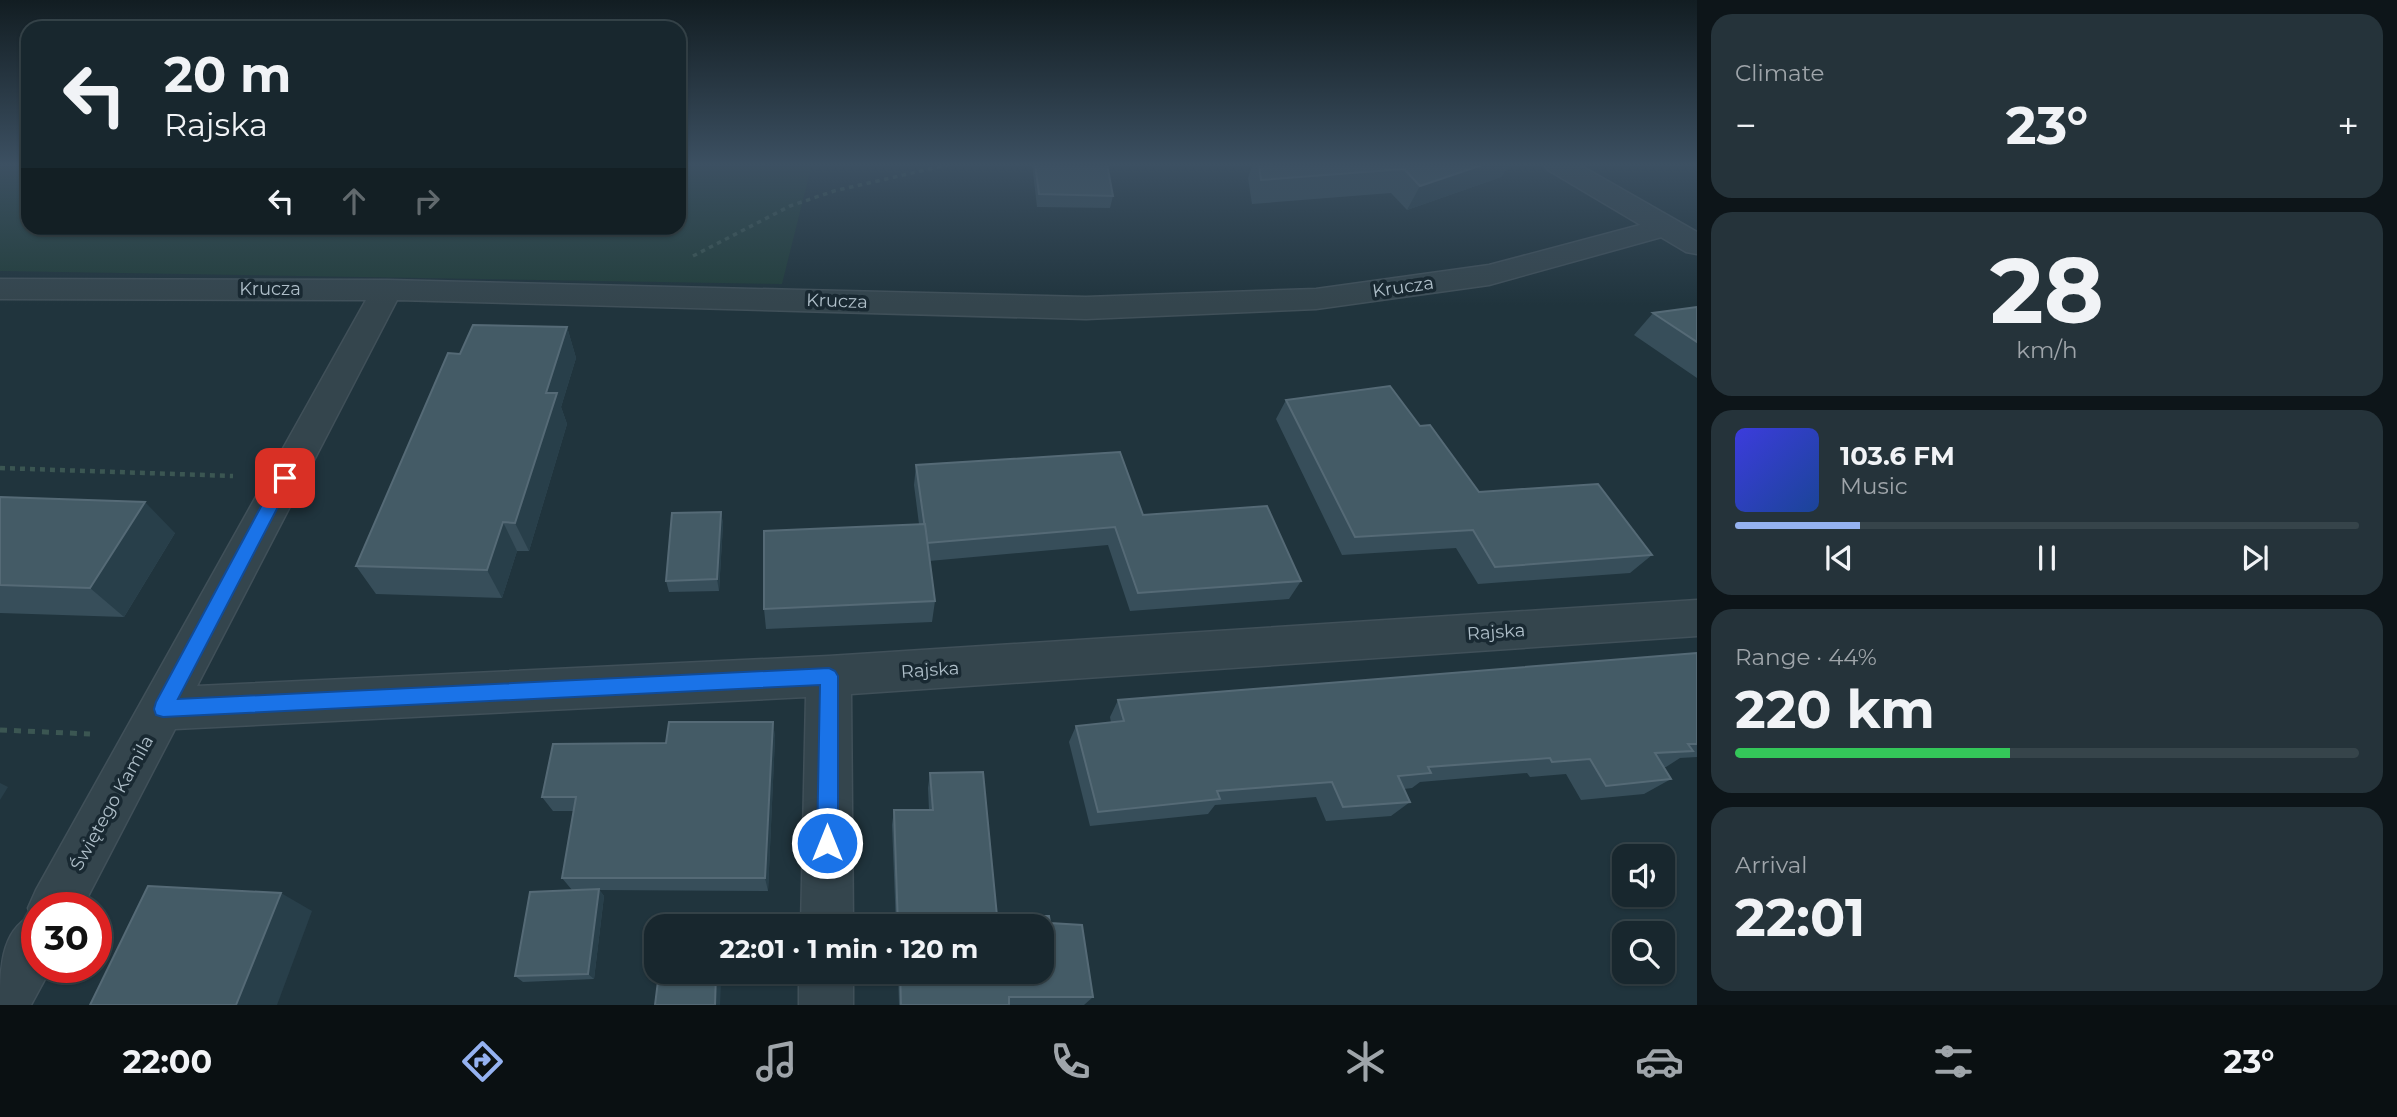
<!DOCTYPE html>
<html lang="en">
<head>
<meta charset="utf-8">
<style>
	:root { --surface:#18272e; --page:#25333a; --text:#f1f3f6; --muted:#9fa5aa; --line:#36444a; --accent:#95b2f1 }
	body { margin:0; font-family:Montserrat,sans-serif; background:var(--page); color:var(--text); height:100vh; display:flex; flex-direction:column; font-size:26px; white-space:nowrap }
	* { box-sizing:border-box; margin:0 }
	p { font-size:23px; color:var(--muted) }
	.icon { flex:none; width:38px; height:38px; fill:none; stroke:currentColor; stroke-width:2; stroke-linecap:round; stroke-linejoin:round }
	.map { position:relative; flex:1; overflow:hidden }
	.side { display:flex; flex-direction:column; gap:14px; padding:14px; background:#0d1519; width:700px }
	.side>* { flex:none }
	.guide { position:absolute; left:21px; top:21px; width:665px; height:214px; border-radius:21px; box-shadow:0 2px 5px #0004,0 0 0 2px var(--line); background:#18272e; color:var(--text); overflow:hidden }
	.tools { position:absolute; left:1612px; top:844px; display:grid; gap:14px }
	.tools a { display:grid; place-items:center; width:63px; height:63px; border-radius:14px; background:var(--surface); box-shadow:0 2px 5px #0004,0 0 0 2px var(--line); font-size:35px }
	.speed { position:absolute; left:21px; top:892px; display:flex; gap:14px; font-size:35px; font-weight:700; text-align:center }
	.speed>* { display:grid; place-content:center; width:91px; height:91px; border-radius:50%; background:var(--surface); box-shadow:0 2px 5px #0004,0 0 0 2px var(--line); line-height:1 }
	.speed .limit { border:10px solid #d22; background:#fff; color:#111 }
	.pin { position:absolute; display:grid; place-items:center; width:60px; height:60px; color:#fff; margin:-30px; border-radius:14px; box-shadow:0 4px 10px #0006 }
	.me { position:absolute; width:77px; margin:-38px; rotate:0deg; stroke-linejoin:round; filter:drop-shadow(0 0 5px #0008) }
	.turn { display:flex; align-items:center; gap:24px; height:147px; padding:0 28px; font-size:32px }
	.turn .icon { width:91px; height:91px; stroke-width:2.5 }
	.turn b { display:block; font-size:49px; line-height:60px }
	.lanes { display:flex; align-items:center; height:66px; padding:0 28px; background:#0003; justify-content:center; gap:35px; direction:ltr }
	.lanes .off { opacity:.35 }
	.big { font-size:52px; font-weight:700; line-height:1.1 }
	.side .card { flex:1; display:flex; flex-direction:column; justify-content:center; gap:10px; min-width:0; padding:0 24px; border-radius:21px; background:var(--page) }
	.side .dial { align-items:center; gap:0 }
	.dial b { font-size:91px; line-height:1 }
	.song { display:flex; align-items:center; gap:21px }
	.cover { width:84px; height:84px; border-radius:10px; background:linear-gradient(135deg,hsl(240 70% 55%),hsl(220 70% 35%)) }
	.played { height:7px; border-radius:4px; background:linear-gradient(90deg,var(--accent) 20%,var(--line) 20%) }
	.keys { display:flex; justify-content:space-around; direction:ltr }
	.heat { display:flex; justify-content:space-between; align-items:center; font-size:38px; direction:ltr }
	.charge { height:10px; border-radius:5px; background:linear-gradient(90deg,#34c759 44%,var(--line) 0) }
	.trip { position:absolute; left:644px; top:914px; width:410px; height:70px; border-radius:21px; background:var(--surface); box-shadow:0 2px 5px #0004,0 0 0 2px var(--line); font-weight:700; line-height:70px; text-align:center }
	.menu { display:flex; height:112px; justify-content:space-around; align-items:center; background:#0a1012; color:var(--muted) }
	.menu .icon { width:49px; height:49px }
	.menu .selected { color:var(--accent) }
	.menu b { font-size:32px; color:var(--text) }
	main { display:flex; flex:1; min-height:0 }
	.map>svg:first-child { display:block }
</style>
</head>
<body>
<main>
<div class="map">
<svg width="1697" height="1005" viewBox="0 0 1697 1005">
	<rect width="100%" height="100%" fill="#20343d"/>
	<polygon fill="#223e3b" points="0,164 28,164 28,228 679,228 679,164 812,164 782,284 0,271"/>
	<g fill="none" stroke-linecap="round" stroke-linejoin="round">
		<defs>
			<g id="minor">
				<path d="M 1666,218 L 1676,221 L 1681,227 L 1676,233 L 1489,285 L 1316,309 L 1086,319 L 397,300 L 197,686 L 829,656 L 1697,600 L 1697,636 L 851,694 L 853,926 L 801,926 L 806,697 L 175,729 L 82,908 L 37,908 L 37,968 L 51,968 L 31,1005 L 0,1005 C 0,972 0,931 31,916 L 28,908 L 36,890 L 366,300 L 0,299 L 0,279 L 387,280 L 1086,297 L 1316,289 L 1489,265 Z"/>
				<rect x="799" y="971" width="54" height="34"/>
			</g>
			<polygon id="tertiary" points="1544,164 1578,164 1697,232 1697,254 1686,252 1548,170"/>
		</defs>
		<use href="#minor" stroke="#405059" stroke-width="3"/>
		<use href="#tertiary" stroke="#405059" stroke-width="3"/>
		<polyline stroke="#3b5652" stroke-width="3.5" stroke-dasharray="4.5 4.5" stroke-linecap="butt" points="693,256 790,206 834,191 951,164"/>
		<polyline stroke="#3b5652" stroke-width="4.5" stroke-dasharray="5 5" stroke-linecap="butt" points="0,468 233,476"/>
		<polyline stroke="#3b5652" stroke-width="5" stroke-dasharray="7 7" stroke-linecap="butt" points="0,730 90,734"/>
		<use href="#minor" fill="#34454d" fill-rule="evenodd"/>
		<use href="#tertiary" fill="#34454d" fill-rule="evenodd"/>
	</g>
	<g fill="#374e5a">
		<polygon points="1032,164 1107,164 1113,196 1110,208 1037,207"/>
		<polygon points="1253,164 1510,164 1501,177 1407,210 1391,193 1252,204 1248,178"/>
		<polygon points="1697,307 1697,378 1634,335 1653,313"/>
		<polygon points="567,327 576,358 561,407 567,424 529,551 517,551 502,598 376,594 356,566 460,354"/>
		<polygon points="1286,400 1420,426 1479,492 1652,555 1630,573 1478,584 1456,548 1342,555 1276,419"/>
		<polygon points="916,465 1143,515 1301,581 1289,599 1130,611 1108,545 929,561 935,601 932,622 766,629 764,609 919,524 914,485"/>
		<polygon points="0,497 175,533 124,617 0,613"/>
		<polygon points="721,512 723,524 719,591 669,592 666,581"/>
		<polygon points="1697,653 1697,757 1680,758 1666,767 1663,767 1671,779 1644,794 1581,800 1566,774 1530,777 1527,773 1420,782 1412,788 1404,789 1410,802 1391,816 1326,821 1316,797 1215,805 1208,814 1090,826 1069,742 1076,726 1111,723 1110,717 1118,700"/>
		<polygon points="773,722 775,738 768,891 599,890 604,896 594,979 523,982 515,976 572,890 562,878 574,811 553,811 542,797 666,743"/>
		<polygon points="930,773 997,916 1050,923 1093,997 1084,1005 899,1005 898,971 1041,971 1041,926 896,926 892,825 894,810 929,810 928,788"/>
	</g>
	<g fill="#283f4a">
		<polygon points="1485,164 1510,164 1501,177 1407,210 1420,186"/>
		<polygon points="567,327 576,358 561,407 567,424 529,551 515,523 546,393"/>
		<polygon points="145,502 175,533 124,617 90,588"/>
		<polygon points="721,512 723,524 719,591 717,579"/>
		<polygon points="503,522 517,551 502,598 487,570"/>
		<polygon points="773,722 775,738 768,891 765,878"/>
		<polygon points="0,783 8,787 0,800"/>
		<polygon points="599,889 604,896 594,979 588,974"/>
		<polygon points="281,893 312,911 277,1005 236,1005"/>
		<polygon points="716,973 721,983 720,1005 715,1005"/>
	</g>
	<g fill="#445b66" stroke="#556a76" stroke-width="2">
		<polygon points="1035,164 1107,164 1113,196 1039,194"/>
		<polygon points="1259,164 1485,164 1420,186 1404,169 1261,180"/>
		<polygon points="1697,307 1697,342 1653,313"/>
		<polygon points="473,325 567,327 546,393 557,393 515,523 503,522 487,570 356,566 448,353 460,354"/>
		<polygon points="1390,386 1420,426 1430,425 1479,492 1598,484 1652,555 1495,567 1473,530 1355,537 1286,400"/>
		<polygon points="1120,452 1143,515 1267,506 1301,581 1138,593 1115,527 927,543 916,465"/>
		<polygon points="0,497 145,502 90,588 0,585"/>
		<polygon points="721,512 717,579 666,581 672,513"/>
		<polygon points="925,524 935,601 764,609 764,531"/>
		<polygon points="1697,653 1697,744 1688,744 1693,751 1655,753 1671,779 1606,786 1590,759 1552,762 1550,758 1428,767 1431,773 1398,776 1410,802 1343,807 1332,782 1217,791 1220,799 1098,812 1076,726 1124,721 1118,700"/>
		<polygon points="669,722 773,722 765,878 562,878 576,797 542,797 553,744 666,743"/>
		<polygon points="983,772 997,916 1049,916 1050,923 1082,925 1093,997 1009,997 1009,1005 901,1005 900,971 1041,971 1041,926 898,926 894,810 933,810 930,773"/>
		<polygon points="148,886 281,893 236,1005 90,1005"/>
		<polygon points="599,889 588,974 515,976 530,892"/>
		<polygon points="659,973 716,973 715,1005 655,1005"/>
	</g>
	<linearGradient id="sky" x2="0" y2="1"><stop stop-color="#121d22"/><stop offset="0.54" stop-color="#3c5062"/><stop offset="1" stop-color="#3c5062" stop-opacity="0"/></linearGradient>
	<rect width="1697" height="305" fill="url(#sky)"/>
	<polygon fill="#1a73e8" stroke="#114b97" stroke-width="2" points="285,472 293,478 178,699 829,668 835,671 838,676 838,843 835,850 827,853 820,850 817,843 820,685 163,717 156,715 154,709 156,702 279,473"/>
	<g text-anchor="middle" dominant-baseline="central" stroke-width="7" stroke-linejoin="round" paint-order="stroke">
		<g font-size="18" fill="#afbfc9" stroke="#192932">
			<text transform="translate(1403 287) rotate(-8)">Krucza</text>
			<text x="270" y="289">Krucza</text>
			<text transform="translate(837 301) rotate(2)">Krucza</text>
			<text transform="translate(1496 632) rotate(-4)">Rajska</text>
			<text transform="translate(930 670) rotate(-4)">Rajska</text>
			<text transform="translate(112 803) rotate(-61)">Świętego Kamila</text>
		</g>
	</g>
</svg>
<div class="tools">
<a><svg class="icon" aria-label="sound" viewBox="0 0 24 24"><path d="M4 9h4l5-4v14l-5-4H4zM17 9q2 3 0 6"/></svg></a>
<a><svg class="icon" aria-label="search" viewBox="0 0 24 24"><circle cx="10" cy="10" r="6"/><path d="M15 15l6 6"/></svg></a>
</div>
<div class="speed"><div class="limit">30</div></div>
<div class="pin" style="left:285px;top:478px;background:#d93025"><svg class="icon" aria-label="arrive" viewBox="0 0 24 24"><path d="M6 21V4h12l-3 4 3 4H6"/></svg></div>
<svg class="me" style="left:827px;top:843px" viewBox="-20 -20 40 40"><circle r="17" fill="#1a73e8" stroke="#fff" stroke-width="3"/><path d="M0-11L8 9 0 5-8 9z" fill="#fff"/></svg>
<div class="trip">22:01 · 1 min · 120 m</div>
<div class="guide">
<div class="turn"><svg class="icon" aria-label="left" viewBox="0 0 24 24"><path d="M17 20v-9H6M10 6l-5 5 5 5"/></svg><div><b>20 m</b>Rajska</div></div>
<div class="lanes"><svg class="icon" aria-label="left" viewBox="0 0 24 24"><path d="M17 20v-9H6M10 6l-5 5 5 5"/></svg><svg class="icon off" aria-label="ahead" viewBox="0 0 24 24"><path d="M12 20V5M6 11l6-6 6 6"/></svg><svg class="icon off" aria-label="right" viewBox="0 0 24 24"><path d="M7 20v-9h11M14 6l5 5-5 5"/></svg></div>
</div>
</div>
<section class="side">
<div class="card"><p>Climate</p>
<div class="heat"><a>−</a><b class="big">23°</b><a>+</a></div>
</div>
<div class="card dial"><b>28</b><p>km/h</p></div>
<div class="card">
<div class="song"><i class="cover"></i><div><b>103.6 FM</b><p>Music</p></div></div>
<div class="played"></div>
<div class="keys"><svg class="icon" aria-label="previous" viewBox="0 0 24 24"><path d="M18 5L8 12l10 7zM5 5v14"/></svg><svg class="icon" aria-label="pause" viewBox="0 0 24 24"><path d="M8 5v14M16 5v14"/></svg><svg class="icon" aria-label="next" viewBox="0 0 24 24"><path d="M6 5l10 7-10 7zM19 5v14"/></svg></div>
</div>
<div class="card"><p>Range · 44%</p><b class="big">220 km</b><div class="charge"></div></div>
<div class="card"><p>Arrival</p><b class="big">22:01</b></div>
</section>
</main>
<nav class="menu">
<b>22:00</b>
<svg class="icon selected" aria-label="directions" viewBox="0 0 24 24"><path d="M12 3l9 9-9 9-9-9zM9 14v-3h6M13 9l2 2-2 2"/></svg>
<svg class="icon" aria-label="music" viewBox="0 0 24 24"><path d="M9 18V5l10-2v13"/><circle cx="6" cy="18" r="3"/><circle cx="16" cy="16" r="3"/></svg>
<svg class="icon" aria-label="phone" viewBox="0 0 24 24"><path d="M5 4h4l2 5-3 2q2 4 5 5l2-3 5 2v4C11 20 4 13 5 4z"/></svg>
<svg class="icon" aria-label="climate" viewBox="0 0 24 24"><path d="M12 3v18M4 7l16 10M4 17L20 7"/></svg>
<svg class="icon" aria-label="car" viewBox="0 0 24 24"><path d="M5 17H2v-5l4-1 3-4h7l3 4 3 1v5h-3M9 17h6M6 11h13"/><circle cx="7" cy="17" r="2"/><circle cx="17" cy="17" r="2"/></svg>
<svg class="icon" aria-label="filters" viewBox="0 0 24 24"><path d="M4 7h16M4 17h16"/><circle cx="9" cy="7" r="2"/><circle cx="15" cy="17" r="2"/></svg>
<b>23°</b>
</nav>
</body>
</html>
